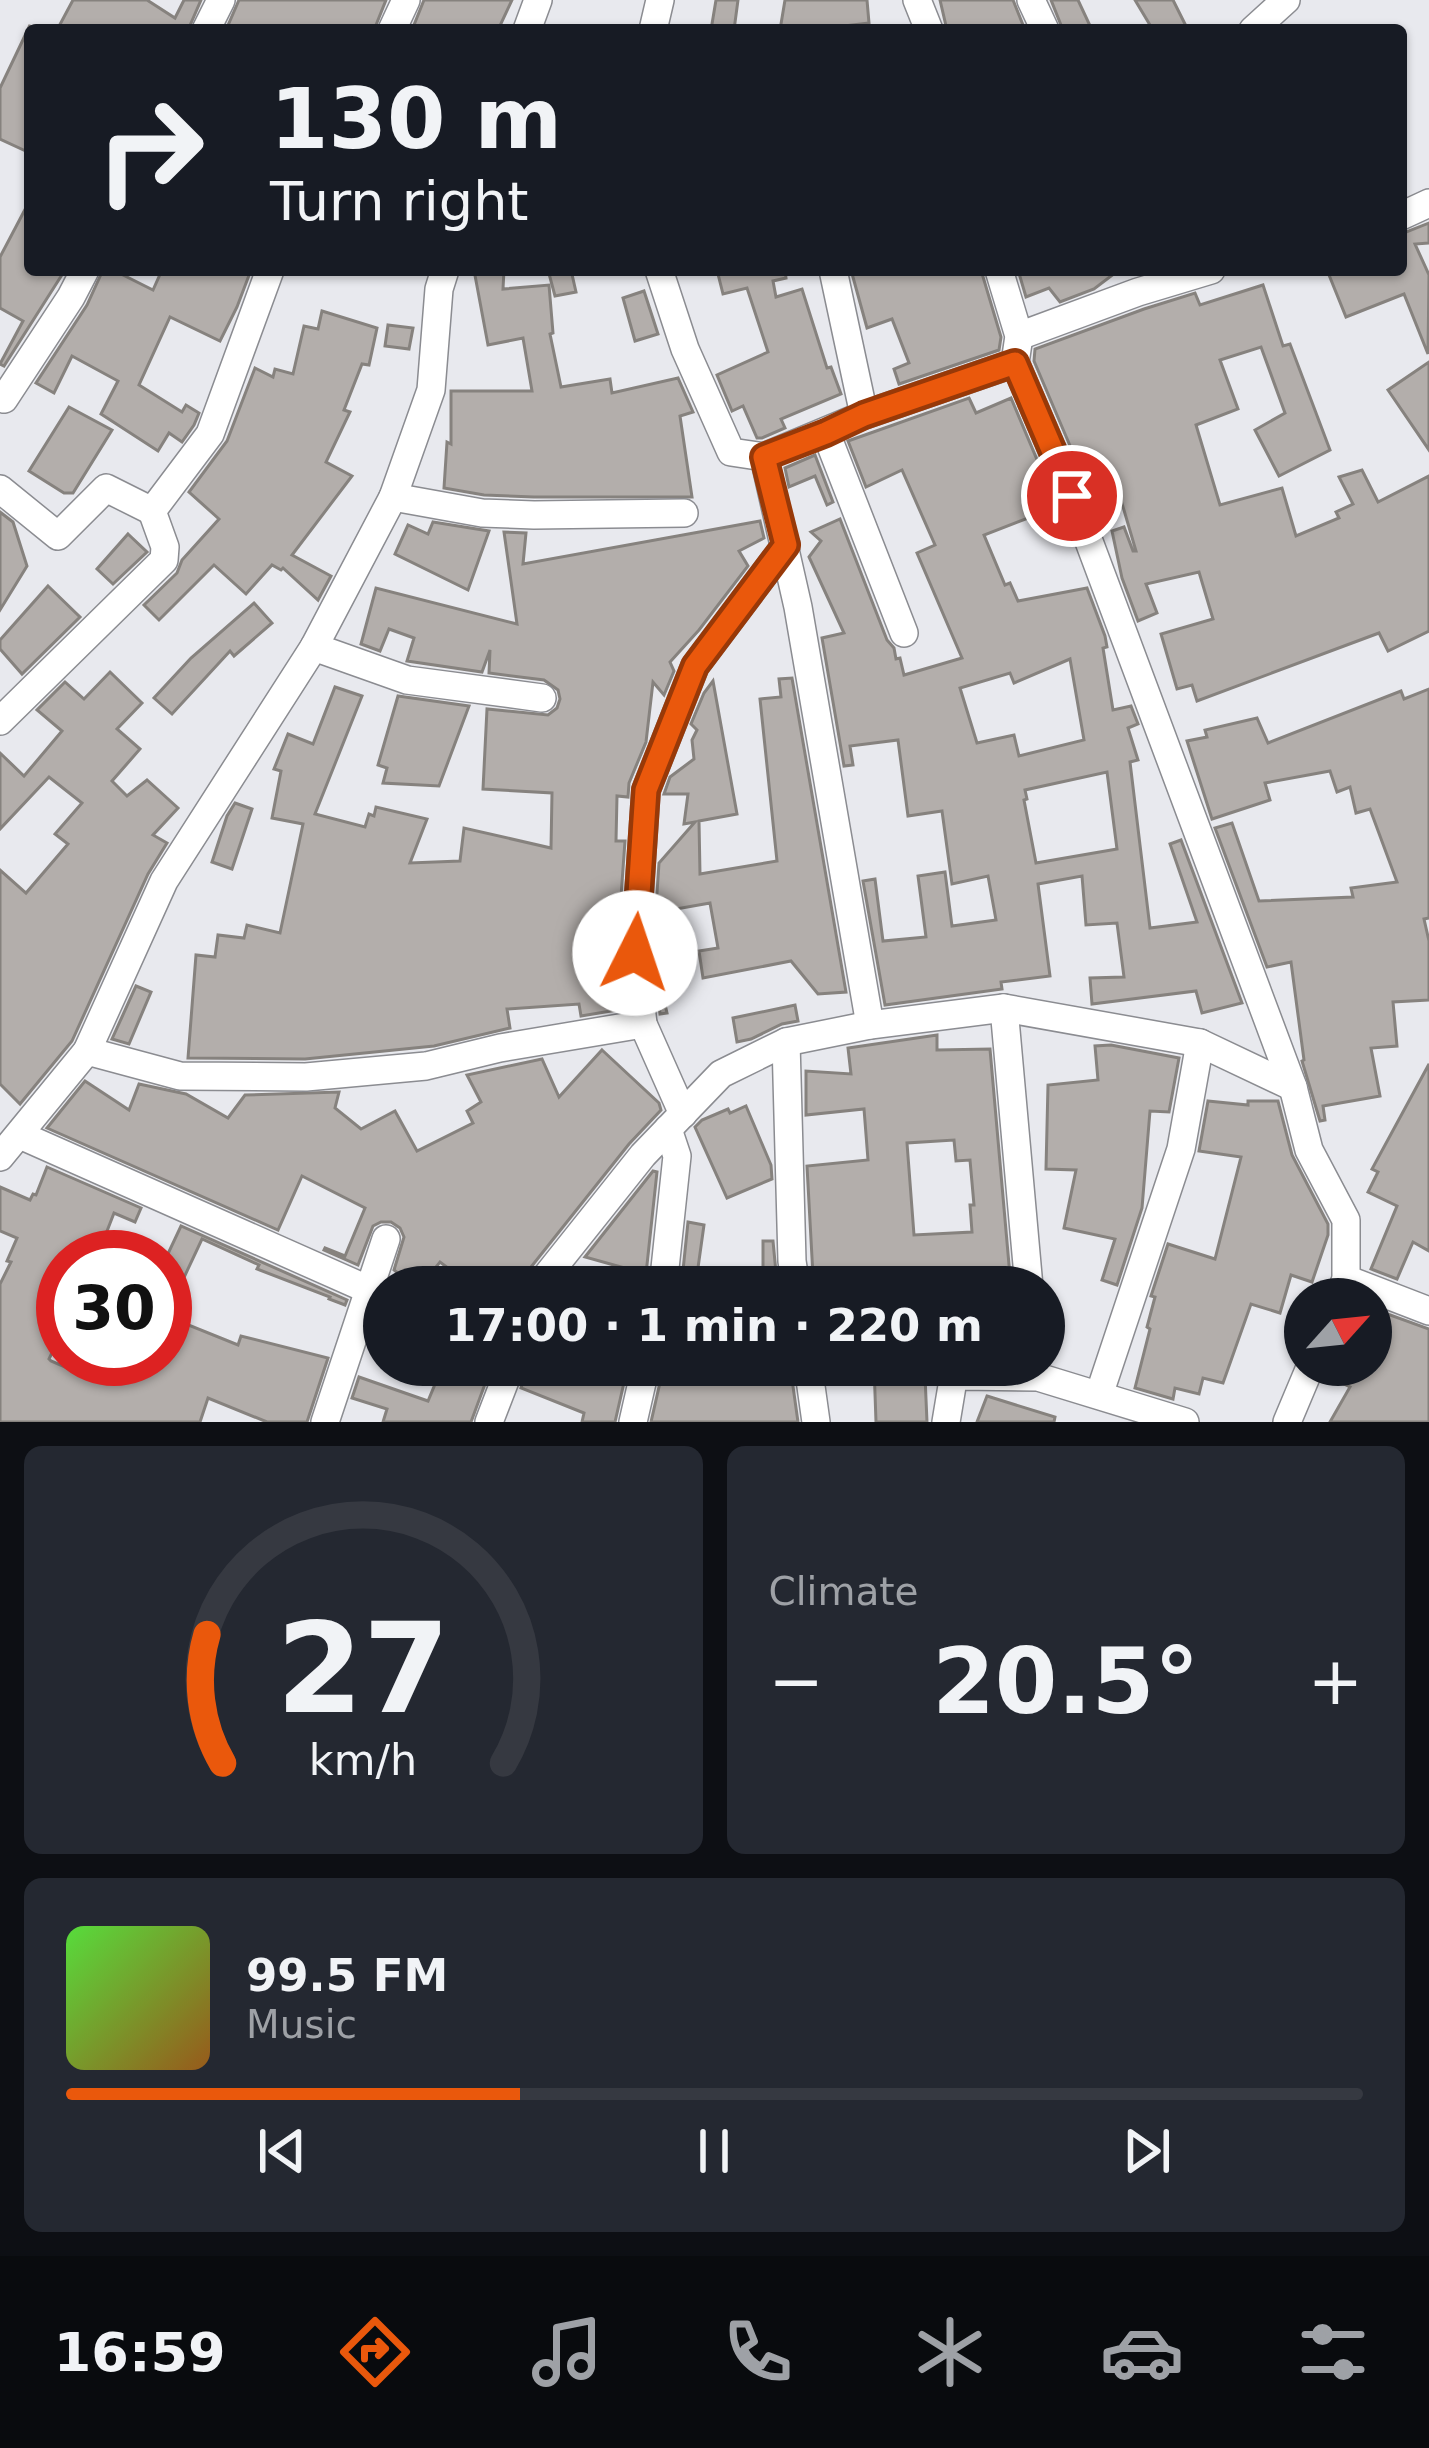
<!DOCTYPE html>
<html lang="en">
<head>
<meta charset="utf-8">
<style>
	:root { --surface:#171b24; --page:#242831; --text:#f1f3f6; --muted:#9ea1a6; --line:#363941; --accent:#ea580c }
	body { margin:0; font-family:"DejaVu Sans",sans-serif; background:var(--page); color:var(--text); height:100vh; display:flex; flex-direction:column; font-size:45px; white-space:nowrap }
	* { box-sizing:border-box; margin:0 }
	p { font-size:39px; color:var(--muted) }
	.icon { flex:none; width:66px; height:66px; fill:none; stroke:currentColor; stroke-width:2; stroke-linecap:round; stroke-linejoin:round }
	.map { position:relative; height:1422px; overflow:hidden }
	.side { display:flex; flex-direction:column; gap:24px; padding:24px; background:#0d0f14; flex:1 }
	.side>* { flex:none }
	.guide { position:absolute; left:24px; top:24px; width:1383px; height:252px; border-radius:12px; box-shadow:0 3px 9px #0004; background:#171b24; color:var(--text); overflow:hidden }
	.needle { width:78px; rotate:63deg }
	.controls { position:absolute; left:1284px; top:1278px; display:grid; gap:24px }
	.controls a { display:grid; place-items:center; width:108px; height:108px; border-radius:50%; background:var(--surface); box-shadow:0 3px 9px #0004; font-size:60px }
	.speed { position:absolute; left:36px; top:1230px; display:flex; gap:24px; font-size:60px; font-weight:700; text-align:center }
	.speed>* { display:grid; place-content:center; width:156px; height:156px; border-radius:50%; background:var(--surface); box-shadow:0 3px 9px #0004; line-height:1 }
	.speed .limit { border:18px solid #d22; background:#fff; color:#111 }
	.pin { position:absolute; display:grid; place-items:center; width:102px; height:102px; color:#fff; margin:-51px; border:6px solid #fff; border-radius:50%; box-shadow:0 3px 12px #0007 }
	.me { position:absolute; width:132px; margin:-66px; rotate:4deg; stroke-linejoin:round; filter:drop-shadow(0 0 9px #0008) }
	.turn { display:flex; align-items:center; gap:42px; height:252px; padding:0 48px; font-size:54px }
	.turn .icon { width:156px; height:156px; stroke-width:2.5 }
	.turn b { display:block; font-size:84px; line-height:102px }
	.big { font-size:90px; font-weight:800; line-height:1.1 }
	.side .widget { flex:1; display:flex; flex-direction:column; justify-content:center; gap:18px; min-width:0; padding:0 42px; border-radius:18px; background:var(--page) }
	.side .dial { align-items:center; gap:0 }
	.dial svg { height:312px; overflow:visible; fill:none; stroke:var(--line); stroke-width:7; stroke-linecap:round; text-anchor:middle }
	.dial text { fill:var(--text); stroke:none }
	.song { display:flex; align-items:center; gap:36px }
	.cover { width:144px; height:144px; border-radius:18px; background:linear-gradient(135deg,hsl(110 70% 55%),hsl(30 70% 35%)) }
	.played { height:12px; border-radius:6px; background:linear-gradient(90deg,var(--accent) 35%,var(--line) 35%) }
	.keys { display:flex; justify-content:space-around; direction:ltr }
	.heat { display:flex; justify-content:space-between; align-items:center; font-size:66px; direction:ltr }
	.side .tiles { flex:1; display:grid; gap:24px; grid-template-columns:1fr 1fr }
	.widget:last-child { grid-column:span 2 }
	.trip { position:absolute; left:363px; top:1266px; width:702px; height:120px; border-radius:60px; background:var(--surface); box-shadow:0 3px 9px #0004; font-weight:800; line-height:120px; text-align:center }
	.tabs { display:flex; height:192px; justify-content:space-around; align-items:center; background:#090b0e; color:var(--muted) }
	.tabs .icon { width:84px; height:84px }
	.tabs .active { color:var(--accent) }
	.tabs b { font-size:54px; color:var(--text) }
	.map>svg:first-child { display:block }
</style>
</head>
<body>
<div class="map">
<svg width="1429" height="1422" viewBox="0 0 1429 1422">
	<rect width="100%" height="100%" fill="#e8e9ee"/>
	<g fill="#b3aeab" stroke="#86827e" stroke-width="3" fill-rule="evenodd">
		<polygon points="73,0 147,0 175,18 184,0 201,0 188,30 57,30"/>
		<polygon points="239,0 386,0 374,30 226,30"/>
		<polygon points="424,0 512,0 498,30 412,30"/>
		<polygon points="716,0 738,0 734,30 711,30"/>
		<polygon points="785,0 867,0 869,23 811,30 780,30"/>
		<polygon points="940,0 1013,0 1025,30 947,30"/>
		<polygon points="1051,0 1078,0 1092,30 1063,30"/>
		<polygon points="1135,0 1173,0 1188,30 1153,30"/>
		<polygon points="30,25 30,153 0,139 0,88"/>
		<polygon points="30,200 30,270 65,270 4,366 0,364 23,321 0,308 0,257"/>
		<polygon points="1429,223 1429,243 1415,244 1429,275 1428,354 1404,294 1346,317 1327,270 1401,270 1401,234"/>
		<polygon points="103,270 113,270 153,290 162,270 251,270 237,307 220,341 170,317 139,385 182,412 186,405 199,413 194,425 182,442 169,433 158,451 101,414 118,381 72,356 54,393 36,383 87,305"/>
		<polygon points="474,270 504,270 503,289 549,285 553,333 550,334 561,387 610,379 612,393 678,378 693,412 680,416 692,497 534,497 484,495 444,488 447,442 451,444 451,391 532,391 523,338 488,345"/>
		<polygon points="548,270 571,270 576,292 555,296"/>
		<polygon points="717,270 785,270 786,278 773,281 776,297 802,289 827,368 831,367 841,394 781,419 785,428 762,438 757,438 743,406 732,411 717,375 768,352 747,288 723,294"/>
		<polygon points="851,270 981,270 1001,337 999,350 899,384 894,369 909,363 892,319 867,328"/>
		<polygon points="1018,270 1119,270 1094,289 1060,302 1049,288 1026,297"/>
		<polygon points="1263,285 1283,346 1290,344 1330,450 1279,476 1255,430 1285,413 1261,347 1220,360 1238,409 1196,425 1220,505 1282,488 1296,536 1339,518 1336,512 1353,504 1339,477 1362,470 1378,502 1429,476 1429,631 1388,651 1379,633 1197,701 1192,685 1177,689 1161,634 1213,619 1199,572 1146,584 1157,613 1138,621 1122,578 1112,531 1124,527 1133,551 1136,551 1116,483 1105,487 1102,476 1085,481 1034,361 1035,349 1144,309 1195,293 1200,305"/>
		<polygon points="644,291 658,334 635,341 623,298"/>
		<polygon points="322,311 377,328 369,365 362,364 344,410 350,412 326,462 352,476 292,555 331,576 318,600 283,568 281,570 272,565 246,594 214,565 159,620 144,605 177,573 182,560 219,519 189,492 227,441 255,368 273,377 275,369 293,374 304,326 318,329"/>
		<polygon points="388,325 413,328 409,349 385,346"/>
		<polygon points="1429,362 1429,450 1388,390"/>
		<path d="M 969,398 L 976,413 L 1011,398 L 1057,507 L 984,535 L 1005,585 L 1010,583 L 1018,601 L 1087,588 L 1105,636 L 1107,647 L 1103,648 L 1113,710 L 1131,706 L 1138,724 L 1128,728 L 1138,760 L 1130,762 L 1150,928 L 1197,922 L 1170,844 L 1181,840 L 1242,1003 L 1202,1013 L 1196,991 L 1092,1004 L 1090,978 L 1124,977 L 1117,923 L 1086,925 L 1082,876 L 1038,884 L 1050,976 L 1001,982 L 1002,989 L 885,1005 L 863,881 L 875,879 L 883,941 L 926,937 L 918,876 L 945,872 L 952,926 L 996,920 L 988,876 L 952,884 L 942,811 L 908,816 L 898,740 L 850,746 L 853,765 L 844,766 L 822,638 L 844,633 L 809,557 L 821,541 L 811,532 L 840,519 L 887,640 L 894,648 L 896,659 L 900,658 L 904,675 L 962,658 L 917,553 L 935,545 L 902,470 L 866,487 L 848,441 ZM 1070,659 L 1084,740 L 1019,756 L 1014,735 L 977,743 L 960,688 L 1010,673 L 1014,683 ZM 1107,772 L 1117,849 L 1036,863 L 1024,800 L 1027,799 L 1025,790 Z"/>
		<polygon points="69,407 112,430 73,493 64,493 29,471"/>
		<polygon points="815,455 833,502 827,505 815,476 789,487 785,468"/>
		<polygon points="0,512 13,522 27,566 0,610"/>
		<polygon points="760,521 764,538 739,551 748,566 699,630 670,662 674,671 664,695 653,682 646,742 629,783 628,797 617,796 616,841 625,841 617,952 623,1009 581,1016 579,1004 507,1009 510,1028 434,1046 305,1059 188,1058 196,955 215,957 218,935 244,938 247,925 280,933 303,824 272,818 281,771 274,769 288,734 313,744 335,687 362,696 315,814 365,827 369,814 374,816 376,807 427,819 410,863 460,861 464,828 551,848 552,793 483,789 487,709 548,715 557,708 560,699 558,690 544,680 489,673 490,650 482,672 407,661 414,638 389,629 380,651 361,644 376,588 517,624 504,532 526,533 523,564"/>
		<polygon points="433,522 489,531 468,590 395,554 408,525 428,534"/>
		<polygon points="128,534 147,552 113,584 97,569"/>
		<polygon points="48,586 80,617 22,674 0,649 0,640"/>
		<polygon points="254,603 272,623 234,656 230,651 172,714 154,698 191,658"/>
		<polygon points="110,672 142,703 117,729 140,749 112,781 127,796 147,780 178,808 153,835 167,843 148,874 72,1041 20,1104 0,1084 0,870 26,893 68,844 55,834 82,803 49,777 0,829 0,753 24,776 62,731 37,710 65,682 84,699"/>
		<polygon points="792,678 846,992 818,994 791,961 703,978 699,951 718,948 710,903 659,912 661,973 658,974 667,1013 660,1014 653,953 659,863 695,822 684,824 688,794 664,794 670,777 694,759 692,740 697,730 691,724 704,693 713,681 737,814 699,821 700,874 777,861 760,699 781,697 779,679"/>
		<polygon points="1429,689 1429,918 1424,919 1429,941 1429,1000 1393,1002 1397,1046 1371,1048 1380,1096 1323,1106 1325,1120 1320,1121 1302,1061 1304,1060 1291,962 1267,967 1215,828 1232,823 1259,901 1353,897 1351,888 1397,882 1370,809 1356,813 1350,787 1337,792 1330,771 1265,783 1270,800 1212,819 1187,741 1207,737 1205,730 1257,718 1268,743 1401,691 1404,699"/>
		<polygon points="398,696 469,706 439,786 383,783 387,768 378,765"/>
		<polygon points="235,803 252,809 232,869 212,862 227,816"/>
		<polygon points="136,986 151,992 129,1044 112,1039"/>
		<polygon points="795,1005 798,1021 782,1024 751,1039 737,1042 733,1018"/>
		<path d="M 937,1035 L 937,1050 L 990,1049 L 1010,1276 L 963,1278 L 963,1287 L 860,1287 L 860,1274 L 813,1276 L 807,1166 L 868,1160 L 864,1109 L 806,1115 L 806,1071 L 851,1074 L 848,1048 ZM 954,1140 L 956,1161 L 970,1160 L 974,1205 L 970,1205 L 972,1232 L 914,1235 L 907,1143 Z"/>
		<polygon points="1111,1045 1179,1058 1169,1112 1150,1111 1142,1208 1117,1285 1102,1280 1115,1239 1064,1228 1076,1170 1046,1169 1048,1085 1098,1080 1095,1046"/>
		<polygon points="602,1050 659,1103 661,1110 629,1144 531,1267 523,1287 492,1287 465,1271 460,1277 440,1262 420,1287 416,1287 394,1270 404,1237 400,1228 391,1222 381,1222 373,1226 358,1265 324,1250 325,1248 345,1256 365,1208 302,1176 278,1230 47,1128 85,1081 129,1110 139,1084 186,1094 228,1118 245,1095 339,1092 335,1108 361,1129 395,1111 417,1151 473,1123 467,1111 481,1102 467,1075 542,1059 559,1097"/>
		<polygon points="1429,1064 1429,1251 1413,1242 1397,1279 1371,1269 1397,1206 1368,1192 1378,1172 1372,1169"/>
		<polygon points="1208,1101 1248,1105 1248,1101 1278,1101 1292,1155 1328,1224 1328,1235 1312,1282 1291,1275 1280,1313 1251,1304 1223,1383 1203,1378 1199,1394 1175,1388 1173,1399 1135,1388 1150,1329 1147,1327 1155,1297 1151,1296 1168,1244 1215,1259 1241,1157 1199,1151"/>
		<polygon points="746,1106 771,1165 772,1179 727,1198 695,1127 702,1120 728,1109 730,1113"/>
		<polygon points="47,1167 141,1208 135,1222 114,1213 97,1257 63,1257 63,1330 49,1359 51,1361 100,1382 110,1359 165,1359 165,1260 181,1226 347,1300 345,1305 329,1299 330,1297 257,1269 259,1265 202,1239 166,1316 238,1345 241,1336 328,1358 307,1422 267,1422 208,1398 200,1422 0,1422 0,1284 11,1262 7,1261 17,1238 0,1231 0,1187 30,1200 33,1194 36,1195"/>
		<polygon points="653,1171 657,1172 646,1274 628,1272 628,1269 585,1257"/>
		<polygon points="688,1222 704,1225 696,1282 682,1280"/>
		<polygon points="763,1241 773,1241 777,1283 763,1282"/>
		<polygon points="1371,1308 1429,1329 1429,1422 1330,1422 1350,1387 1326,1375 1329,1365 1371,1365"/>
		<polygon points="443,1365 492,1365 471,1422 383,1422 387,1409 352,1398 359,1377 428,1401"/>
		<polygon points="529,1365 628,1365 615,1422 582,1422 584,1413 521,1388"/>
		<polygon points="664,1365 790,1365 798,1422 651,1422"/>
		<polygon points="874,1365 890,1365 925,1376 927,1422 876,1422"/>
		<polygon points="987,1396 1055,1417 1054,1422 977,1422"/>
	</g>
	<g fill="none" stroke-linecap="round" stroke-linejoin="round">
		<defs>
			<g id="minor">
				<polyline points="917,0 929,30"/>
				<polyline points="1031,0 1045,30"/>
				<polyline points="206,30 221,0"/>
				<polyline points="392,30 406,0"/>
				<polyline points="527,30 538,0"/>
				<polyline points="653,30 660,0"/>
				<polyline points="1253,30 1286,0"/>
				<polyline points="1401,216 1429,203"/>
				<polyline points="659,270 685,349 731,452 764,457 798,607 870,1025"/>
				<polyline points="833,270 864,415"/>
				<polyline points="999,270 1019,336 1015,363 1072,496 1293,1087 1309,1150 1346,1220 1346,1279 1338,1299"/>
				<polyline points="1019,336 1138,292 1211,270"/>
				<polyline points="4,399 71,297 85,270"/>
				<polyline points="826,433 904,633"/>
				<polyline points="764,457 864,415 1015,363"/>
				<polyline points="0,489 58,536 106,488 152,511"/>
				<polyline points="393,497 482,513 534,515 684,513"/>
				<polyline points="314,647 407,680 542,698"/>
				<polyline points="0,721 164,560 165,547 152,511 210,434 270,270"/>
				<polyline points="1004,1008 1029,1287"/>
				<polyline points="786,1042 792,1261 796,1287"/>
				<polyline points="87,1051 180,1076 306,1077 426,1066 500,1048 643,1024"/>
				<polyline points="683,1114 643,1024 635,953 646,790 695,666 786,545"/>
				<polyline points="20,1135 367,1289"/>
				<polyline points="0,1157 87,1051 164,881 314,647 393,497 431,390 439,289 445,270"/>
				<polyline points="1346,1279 1429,1311"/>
				<polyline points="541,1287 545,1278 643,1155 721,1074 786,1042 870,1025 1004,1008 1200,1043 1293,1087"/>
				<polyline points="663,1287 677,1156 668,1129"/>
				<polyline points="808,1365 816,1422"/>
				<polyline points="1099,1395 1181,1149 1200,1043"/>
				<polyline points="325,1422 386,1239"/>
				<polyline points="489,1422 511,1365"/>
				<polyline points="633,1422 646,1365"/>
				<polyline points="946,1422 953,1380 959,1376 1038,1377 1185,1422"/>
				<polyline points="1287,1422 1311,1365"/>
			</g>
		</defs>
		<use href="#minor" stroke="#8b8c91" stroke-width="30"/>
		<use href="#minor" stroke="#fff" stroke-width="27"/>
	</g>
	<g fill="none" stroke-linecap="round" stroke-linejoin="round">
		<defs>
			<polyline id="route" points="635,953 646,790 695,666 786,545 764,457 826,433 864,415 1015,363 1072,496"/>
		</defs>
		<use href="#route" stroke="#983908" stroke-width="30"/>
		<use href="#route" stroke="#ea580c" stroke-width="21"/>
	</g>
</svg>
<div class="controls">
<a><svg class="needle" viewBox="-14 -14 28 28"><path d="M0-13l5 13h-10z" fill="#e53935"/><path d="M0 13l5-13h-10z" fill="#9ea1a6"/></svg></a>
</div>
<div class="speed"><div class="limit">30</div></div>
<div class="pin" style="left:1072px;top:496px;background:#d93025"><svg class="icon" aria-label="arrive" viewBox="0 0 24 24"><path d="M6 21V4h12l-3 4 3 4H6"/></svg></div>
<svg class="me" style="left:635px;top:953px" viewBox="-20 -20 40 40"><circle r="19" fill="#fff"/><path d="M0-13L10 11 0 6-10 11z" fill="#ea580c"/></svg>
<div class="trip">17:00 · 1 min · 220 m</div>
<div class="guide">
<div class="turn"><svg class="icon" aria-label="right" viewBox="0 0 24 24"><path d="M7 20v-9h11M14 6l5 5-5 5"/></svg><div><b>130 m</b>Turn right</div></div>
</div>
</div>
<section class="side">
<div class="tiles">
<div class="widget dial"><svg viewBox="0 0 100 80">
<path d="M14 69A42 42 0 1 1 86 69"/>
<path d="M14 69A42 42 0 0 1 10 36" stroke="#ea580c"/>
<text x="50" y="56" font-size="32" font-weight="700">27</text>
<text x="50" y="72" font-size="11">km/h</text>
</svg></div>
<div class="widget"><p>Climate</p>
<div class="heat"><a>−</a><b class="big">20.5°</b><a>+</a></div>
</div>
<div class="widget">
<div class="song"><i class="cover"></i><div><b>99.5 FM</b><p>Music</p></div></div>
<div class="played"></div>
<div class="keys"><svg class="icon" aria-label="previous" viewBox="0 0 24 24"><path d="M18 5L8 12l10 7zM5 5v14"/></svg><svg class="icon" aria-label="pause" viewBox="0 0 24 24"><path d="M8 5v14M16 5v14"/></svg><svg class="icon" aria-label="next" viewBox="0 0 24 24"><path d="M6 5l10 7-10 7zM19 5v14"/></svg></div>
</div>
</div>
</section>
<nav class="tabs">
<b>16:59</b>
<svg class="icon active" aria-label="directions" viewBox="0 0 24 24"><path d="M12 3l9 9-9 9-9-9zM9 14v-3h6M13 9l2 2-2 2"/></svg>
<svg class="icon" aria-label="music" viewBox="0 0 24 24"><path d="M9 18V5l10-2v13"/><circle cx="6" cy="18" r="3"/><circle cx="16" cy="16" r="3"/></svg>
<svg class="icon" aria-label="phone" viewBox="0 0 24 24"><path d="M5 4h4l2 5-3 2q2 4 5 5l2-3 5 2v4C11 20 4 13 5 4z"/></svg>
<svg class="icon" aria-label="climate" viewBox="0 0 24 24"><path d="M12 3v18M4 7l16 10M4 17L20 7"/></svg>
<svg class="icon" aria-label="car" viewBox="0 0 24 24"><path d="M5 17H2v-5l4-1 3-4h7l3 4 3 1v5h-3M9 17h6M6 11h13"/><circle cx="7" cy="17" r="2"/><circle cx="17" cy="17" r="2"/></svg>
<svg class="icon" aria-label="filters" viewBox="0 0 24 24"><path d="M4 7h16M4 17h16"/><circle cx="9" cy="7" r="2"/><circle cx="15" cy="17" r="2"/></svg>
</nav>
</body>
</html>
